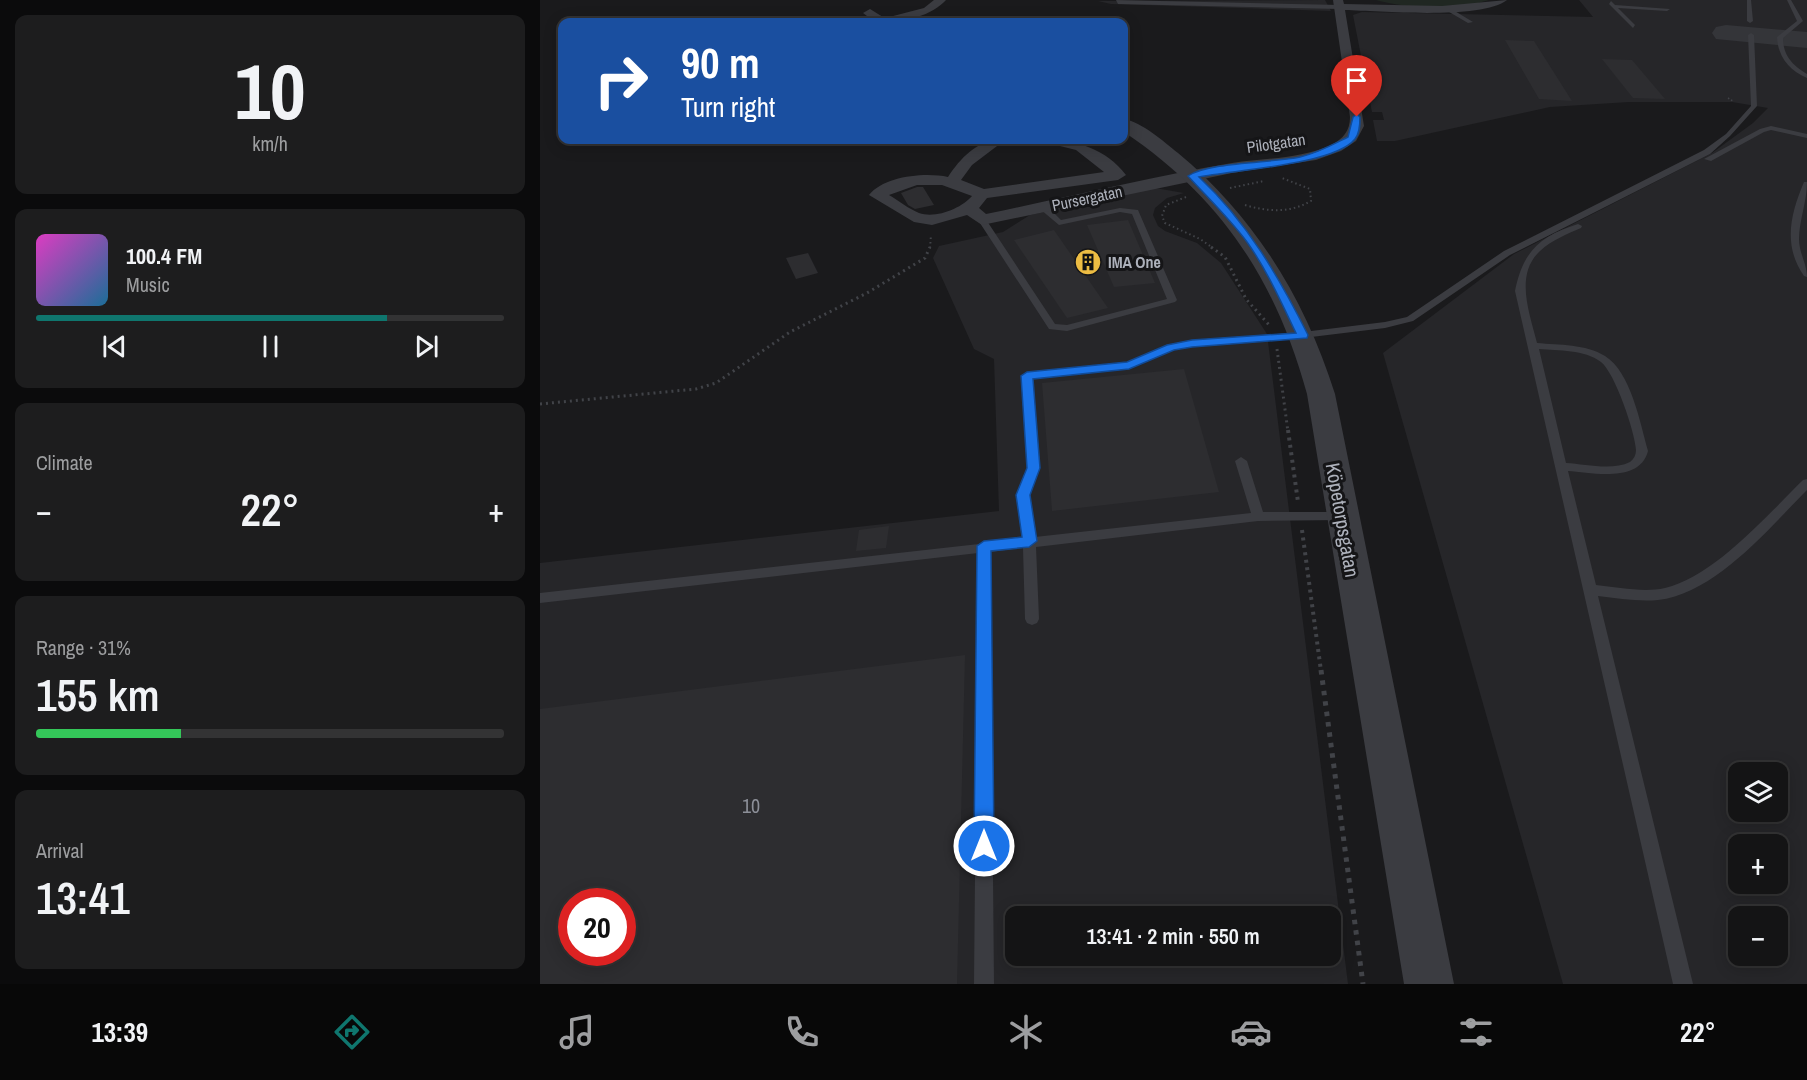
<!DOCTYPE html>
<html lang="en">
<head>
<meta charset="utf-8">
<style>
	:root { --surface:#141415; --page:#1d1d1e; --text:#f1f3f6; --muted:#9d9ea0; --line:#333334; --accent:#0f766e }
	body { margin:0; font-family:"Archivo Narrow",sans-serif; background:var(--page); color:var(--text); height:100vh; display:flex; flex-direction:column; font-size:22px; white-space:nowrap }
	* { box-sizing:border-box; margin:0 }
	p { font-size:20px; color:var(--muted) }
	.icon { flex:none; width:33px; height:33px; fill:none; stroke:currentColor; stroke-width:2; stroke-linecap:round; stroke-linejoin:round }
	.map { position:relative; flex:1; overflow:hidden }
	.panel { display:flex; flex-direction:column; gap:15px; padding:15px; background:#0b0b0c; width:540px }
	.panel>* { flex:none }
	.hud { position:absolute; left:18px; top:18px; width:570px; height:126px; border-radius:12px; box-shadow:0 3px 15px #0003,0 0 0 2px var(--line); background:#1a4fa0; color:#fff; overflow:hidden }
	.tools { position:absolute; left:1188px; top:762px; display:grid; gap:12px }
	.tools a { display:grid; place-items:center; width:60px; height:60px; border-radius:12px; background:var(--surface); box-shadow:0 3px 15px #0003,0 0 0 2px var(--line); font-size:30px }
	.speed { position:absolute; left:18px; top:888px; display:flex; gap:12px; font-size:30px; font-weight:700; text-align:center }
	.speed>* { display:grid; place-content:center; width:78px; height:78px; border-radius:50%; background:var(--surface); box-shadow:0 3px 15px #0003,0 0 0 2px var(--line); line-height:1 }
	.speed .limit { border:9px solid #d22; background:#fff; color:#111 }
	.pin { position:absolute; display:grid; place-items:center; width:51px; height:51px; color:#fff; margin:-62px -26px; border-radius:50% 50% 50% 0; rotate:-45deg; box-shadow:0 0 6px #0007 }
	.pin .icon { rotate:45deg }
	.me { position:absolute; width:66px; margin:-33px; rotate:0deg; stroke-linejoin:round; filter:drop-shadow(0 0 4px #0008) }
	.turn { display:flex; align-items:center; gap:21px; height:126px; padding:0 24px; font-size:27px }
	.turn .icon { width:78px; height:78px; stroke-width:2.5 }
	.turn b { display:block; font-size:42px; line-height:51px }
	.big { font-size:45px; font-weight:600; line-height:1.1 }
	.panel .card { flex:1; display:flex; flex-direction:column; justify-content:center; gap:9px; min-width:0; padding:0 21px; border-radius:12px; background:var(--page) }
	.panel .dial { align-items:center; gap:0 }
	.dial b { font-size:78px; line-height:1 }
	.song { display:flex; align-items:center; gap:18px }
	.cover { width:72px; height:72px; border-radius:9px; background:linear-gradient(135deg,hsl(310 70% 55%),hsl(200 70% 35%)) }
	.played { height:6px; border-radius:3px; background:linear-gradient(90deg,var(--accent) 75%,var(--line) 75%) }
	.keys { display:flex; justify-content:space-around; direction:ltr }
	.heat { display:flex; justify-content:space-between; align-items:center; font-size:33px; direction:ltr }
	.charge { height:9px; border-radius:4px; background:linear-gradient(90deg,#34c759 31%,var(--line) 0) }
	.trip { position:absolute; left:465px; top:906px; width:336px; height:60px; border-radius:12px; background:var(--surface); box-shadow:0 3px 15px #0003,0 0 0 2px var(--line); font-weight:600; line-height:60px; text-align:center }
	.menu { display:flex; height:96px; justify-content:space-around; align-items:center; background:#080808; color:var(--muted) }
	.menu .icon { width:42px; height:42px }
	.menu .on { color:var(--accent) }
	.menu b { font-size:27px; color:var(--text) }
	main { display:flex; flex:1; min-height:0 }
	.map>svg:first-child { display:block }
</style>
</head>
<body>
<main>
<section class="panel">
<div class="card dial"><b>10</b><p>km/h</p></div>
<div class="card">
<div class="song"><i class="cover"></i><div><b>100.4 FM</b><p>Music</p></div></div>
<div class="played"></div>
<div class="keys"><svg class="icon" aria-label="previous" viewBox="0 0 24 24"><path d="M18 5L8 12l10 7zM5 5v14"/></svg><svg class="icon" aria-label="pause" viewBox="0 0 24 24"><path d="M8 5v14M16 5v14"/></svg><svg class="icon" aria-label="next" viewBox="0 0 24 24"><path d="M6 5l10 7-10 7zM19 5v14"/></svg></div>
</div>
<div class="card"><p>Climate</p>
<div class="heat"><a>−</a><b class="big">22°</b><a>+</a></div>
</div>
<div class="card"><p>Range · 31%</p><b class="big">155 km</b><div class="charge"></div></div>
<div class="card"><p>Arrival</p><b class="big">13:41</b></div>
</section>
<div class="map">
<svg width="1267" height="984" viewBox="0 0 1267 984">
	<rect width="100%" height="100%" fill="#1a1a1c"/>
	<g fill="#262629" fill-rule="evenodd">
		<polygon points="785,0 791,11 571,4 558,1"/>
		<path d="M 1039,0 L 1267,0 L 1267,984 L 1023,984 L 843,353 L 974,254 L 1172,153 L 1213,123 L 1228,108 L 1192,102 L 1089,102 L 1010,107 L 855,141 L 837,141 L 833,120 L 844,120 L 842,112 L 832,112 L 813,15 L 822,12 L 1053,17 ZM 1198,772 L 1238,772 L 1238,812 L 1198,812 ZM 1198,844 L 1238,844 L 1238,884 L 1198,884 ZM 1198,916 L 1238,916 L 1238,956 L 1198,956 Z"/>
		<path d="M 615,188 L 644,193 L 627,198 L 615,208 L 613,215 L 618,226 L 625,231 L 657,243 L 681,263 L 727,334 L 808,984 L 0,984 L 0,563 L 459,511 L 454,359 L 434,349 L 393,258 L 399,246 L 463,232 L 490,215 ZM 32,902 L 82,902 L 82,952 L 32,952 ZM 476,916 L 790,916 L 790,956 L 476,956 Z"/>
	</g>
	<path fill="#202722" d="M 836,0 L 949,0 C 915,11 870,9 836,0 Z"/>
	<g fill="none" stroke-linecap="round" stroke-linejoin="round">
		<polygon fill="#343539" fill-rule="evenodd" points="1186,25 1267,32 1267,48 1176,39 1172,33 1176,27"/>
	</g>
	<g fill="#2d2d30" fill-rule="evenodd">
		<polygon points="965,40 994,41 1032,101 999,99"/>
		<polygon points="1062,59 1092,60 1125,99 1093,98"/>
		<polygon points="377,187 383,187 394,205 375,209 368,205 361,193"/>
		<polygon points="588,220 615,283 574,287 547,225"/>
		<polygon points="514,230 568,308 527,318 474,240"/>
		<polygon points="268,253 278,273 256,279 246,258"/>
		<polygon points="644,369 679,492 512,511 502,383"/>
		<polygon points="349,526 346,548 316,551 319,530"/>
		<path d="M 425,655 L 417,984 L 0,984 L 0,709 ZM 32,902 L 82,902 L 82,952 L 32,952 Z"/>
	</g>
	<g fill="none" stroke-linecap="round" stroke-linejoin="round">
		<polyline stroke="#414348" stroke-width="1.5" stroke-dasharray="1.5 2" stroke-linecap="butt" points="1188,98 1193,101"/>
		<g stroke="#414348" stroke-width="2" stroke-dasharray="1.5 3" stroke-linecap="butt">
			<polyline points="690,188 724,181"/>
			<polyline points="646,197 626,205 622,216 625,223 660,239 673,248"/>
			<path d="M 705,205 C 728,212 750,213 771,201 L 770,189 L 742,178"/>
			<polyline points="390,248 391,235"/>
		</g>
		<g stroke="#414348" stroke-width="3" stroke-dasharray="2 4" stroke-linecap="butt">
			<polyline points="671,247 685,257 706,299 729,325"/>
			<polyline points="737,349 748,432"/>
			<polyline points="0,404 156,389 176,383 250,332 327,293 385,258 390,247"/>
		</g>
		<g stroke="#414348" stroke-width="4" stroke-dasharray="3 4.5" stroke-linecap="butt">
			<polyline points="748,430 758,502"/>
			<polyline points="762,530 781,671"/>
		</g>
		<polyline stroke="#414348" stroke-width="5" stroke-dasharray="4.5 6" stroke-linecap="butt" points="781,670 823,984"/>
		<g fill="#3b3c41" fill-rule="evenodd">
			<polygon points="576,0 800,5 803,7 800,9 578,4"/>
			<polygon points="1207,0 1211,0 1213,21 1210,23 1207,21"/>
			<path d="M 1247,0 L 1251,0 L 1263,21 L 1243,38 C 1243,55 1252,65 1267,74 L 1267,78 C 1249,70 1238,57 1237,37 L 1257,21 Z"/>
			<polygon points="1071,1 1075,5 1130,9 1127,11 1078,8 1095,25 1093,28 1069,4"/>
			<polygon points="904,7 908,7 933,22 928,23 904,9"/>
			<polygon points="1211,33 1214,35 1217,106 1190,136 1170,154 970,255 873,321 845,328 763,338 652,346 634,350 589,368 492,379 499,468 489,495 495,537 711,513 695,461 701,457 707,461 723,512 801,512 805,513 807,516 805,519 801,520 718,521 496,547 499,619 497,623 492,625 487,623 485,619 483,548 450,552 454,984 434,984 438,553 0,603 0,593 439,544 444,541 448,543 482,539 477,495 487,468 482,376 483,374 587,362 627,346 652,340 763,332 845,322 867,317 964,251 1164,150 1186,134 1211,106 1208,35"/>
			<polygon points="1231,126 1267,134 1267,138 1231,130 1224,132 1171,161 1164,159 1220,129"/>
			<path d="M 1264,182 L 1267,182 C 1267,202 1259,220 1259,239 C 1259,253 1267,264 1267,277 L 1264,276 C 1243,246 1250,215 1264,182 Z"/>
			<polygon points="500,205 506,205 521,220 580,208 598,210 637,300 635,302 527,331 509,329 438,220 439,218 445,218 515,324 527,325 627,299 592,214 580,212 519,225 500,209"/>
			<path d="M 1038,224 L 1042,226 L 1041,228 C 1027,234 1012,240 1000,251 C 974,275 990,314 997,343 C 1019,345 1046,344 1065,356 C 1091,372 1100,423 1108,451 C 1100,483 1053,473 1028,471 L 1056,585 C 1078,587 1103,593 1125,588 C 1175,576 1227,515 1263,480 L 1267,479 L 1267,490 C 1228,529 1176,593 1118,600 C 1098,602 1078,598 1058,596 L 1153,984 L 1133,984 L 975,291 C 983,251 1000,236 1038,224 ZM 999,349 C 1019,351 1044,349 1061,362 C 1075,373 1095,432 1096,450 C 1096,455 1094,459 1090,462 C 1072,471 1045,464 1026,463 Z"/>
		</g>
		<g fill="#3b3c41" fill-rule="evenodd">
			<path d="M 394,0 L 406,0 C 390,18 354,25 330,22 L 384,8 Z"/>
			<path d="M 793,0 L 803,0 L 804,4 L 902,6 L 967,0 C 942,20 840,11 805,10 L 824,126 L 816,141 L 801,151 L 776,160 L 692,173 L 442,225 L 427,215 L 392,225 L 374,222 L 329,195 C 344,176 385,172 408,177 C 421,157 440,137 465,140 L 432,165 L 421,180 L 444,189 L 564,172 L 536,150 L 508,143 L 506,140 C 537,140 566,149 586,175 L 578,180 L 447,198 L 439,208 L 446,214 C 528,197 610,177 692,163 C 724,158 761,159 791,145 C 803,139 810,131 810,117 ZM 377,185 L 402,185 L 432,196 C 422,208 396,219 379,213 C 369,209 359,201 349,195 Z"/>
		</g>
		<g fill="#3b3c41" fill-rule="evenodd">
			<polygon points="330,9 351,22 335,22 323,13"/>
			<path d="M 584,119 C 603,123 623,141 638,153 C 715,217 765,299 795,394 L 914,984 L 864,984 L 767,394 C 736,281 682,198 584,132 Z"/>
		</g>
	</g>
	<path fill="#1a73e8" stroke="#114b97" stroke-width="1.5" d="M 817,114 L 820,117 C 820,124 820,133 815,139 C 794,165 693,170 659,177 C 707,222 739,277 768,335 L 767,338 L 652,347 L 634,350 L 589,369 L 493,379 L 500,468 L 490,495 L 497,541 L 489,547 L 451,551 L 454,846 L 451,853 L 444,856 L 437,853 L 434,846 L 437,546 L 444,541 L 482,537 L 476,495 L 487,468 L 481,376 L 487,372 L 587,362 L 627,345 L 652,340 L 756,333 C 741,302 727,270 707,242 C 689,218 668,198 648,176 C 669,162 732,163 760,157 C 778,153 792,145 808,137 L 813,117 Z"/>
	<defs>
		<symbol id="building-disc" viewBox="-11 -11 22 22"><circle r="9.5" fill="#ecbc43" stroke="#151517"/><path d="M-4-6H4V6H1V3H-1V6H-4ZM-2.5-4.3h1.7v1.8h-1.7ZM.8-4.3h1.7v1.8H.8ZM-2.5-1h1.7V.8h-1.7ZM.8-1h1.7V.8H.8Z" fill="#111"/></symbol>
	</defs>
	<g fill-rule="evenodd">
		<use href="#building-disc" x="533" y="247" width="30" height="30"/>
	</g>
	<g text-anchor="middle" dominant-baseline="central" stroke-width="6" stroke-linejoin="round" paint-order="stroke">
		<g font-size="16" fill="#adb1bb" stroke="#151517">
			<text transform="translate(736 143) rotate(-8)">Pilotgatan</text>
			<text transform="translate(547 198) rotate(-12)">Pursergatan</text>
		</g>
		<g font-size="16" font-weight="bold" fill="#adb1bb" stroke="#151517" text-anchor="start">
			<text x="568" y="262">IMA One</text>
		</g>
		<g font-size="20" fill="#adb1bb" stroke="#151517">
			<text transform="translate(803 520) rotate(80)">Köpetorpsgatan</text>
		</g>
		<g font-size="20" fill="#8c8f98">
			<text x="211" y="805">10</text>
		</g>
	</g>
</svg>
<div class="tools">
<a><svg class="icon" aria-label="layers" viewBox="0 0 24 24"><path d="M12 4l9 5-9 5-9-5zM3 14l9 5 9-5"/></svg></a>
<a>+</a>
<a>−</a>
</div>
<div class="speed"><div class="limit">20</div></div>
<div class="pin" style="left:817px;top:117px;background:#d93025"><svg class="icon" aria-label="arrive" viewBox="0 0 24 24"><path d="M6 21V4h12l-3 4 3 4H6"/></svg></div>
<svg class="me" style="left:444px;top:846px" viewBox="-20 -20 40 40"><circle r="17" fill="#1a73e8" stroke="#fff" stroke-width="3"/><path d="M0-11L8 9 0 5-8 9z" fill="#fff"/></svg>
<div class="trip">13:41 · 2 min · 550 m</div>
<div class="hud">
<div class="turn"><svg class="icon" aria-label="right" viewBox="0 0 24 24"><path d="M7 20v-9h11M14 6l5 5-5 5"/></svg><div><b>90 m</b>Turn right</div></div>
</div>
</div>
</main>
<nav class="menu">
<b>13:39</b>
<svg class="icon on" aria-label="directions" viewBox="0 0 24 24"><path d="M12 3l9 9-9 9-9-9zM9 14v-3h6M13 9l2 2-2 2"/></svg>
<svg class="icon" aria-label="music" viewBox="0 0 24 24"><path d="M9 18V5l10-2v13"/><circle cx="6" cy="18" r="3"/><circle cx="16" cy="16" r="3"/></svg>
<svg class="icon" aria-label="phone" viewBox="0 0 24 24"><path d="M5 4h4l2 5-3 2q2 4 5 5l2-3 5 2v4C11 20 4 13 5 4z"/></svg>
<svg class="icon" aria-label="climate" viewBox="0 0 24 24"><path d="M12 3v18M4 7l16 10M4 17L20 7"/></svg>
<svg class="icon" aria-label="car" viewBox="0 0 24 24"><path d="M5 17H2v-5l4-1 3-4h7l3 4 3 1v5h-3M9 17h6M6 11h13"/><circle cx="7" cy="17" r="2"/><circle cx="17" cy="17" r="2"/></svg>
<svg class="icon" aria-label="filters" viewBox="0 0 24 24"><path d="M4 7h16M4 17h16"/><circle cx="9" cy="7" r="2"/><circle cx="15" cy="17" r="2"/></svg>
<b>22°</b>
</nav>
</body>
</html>
